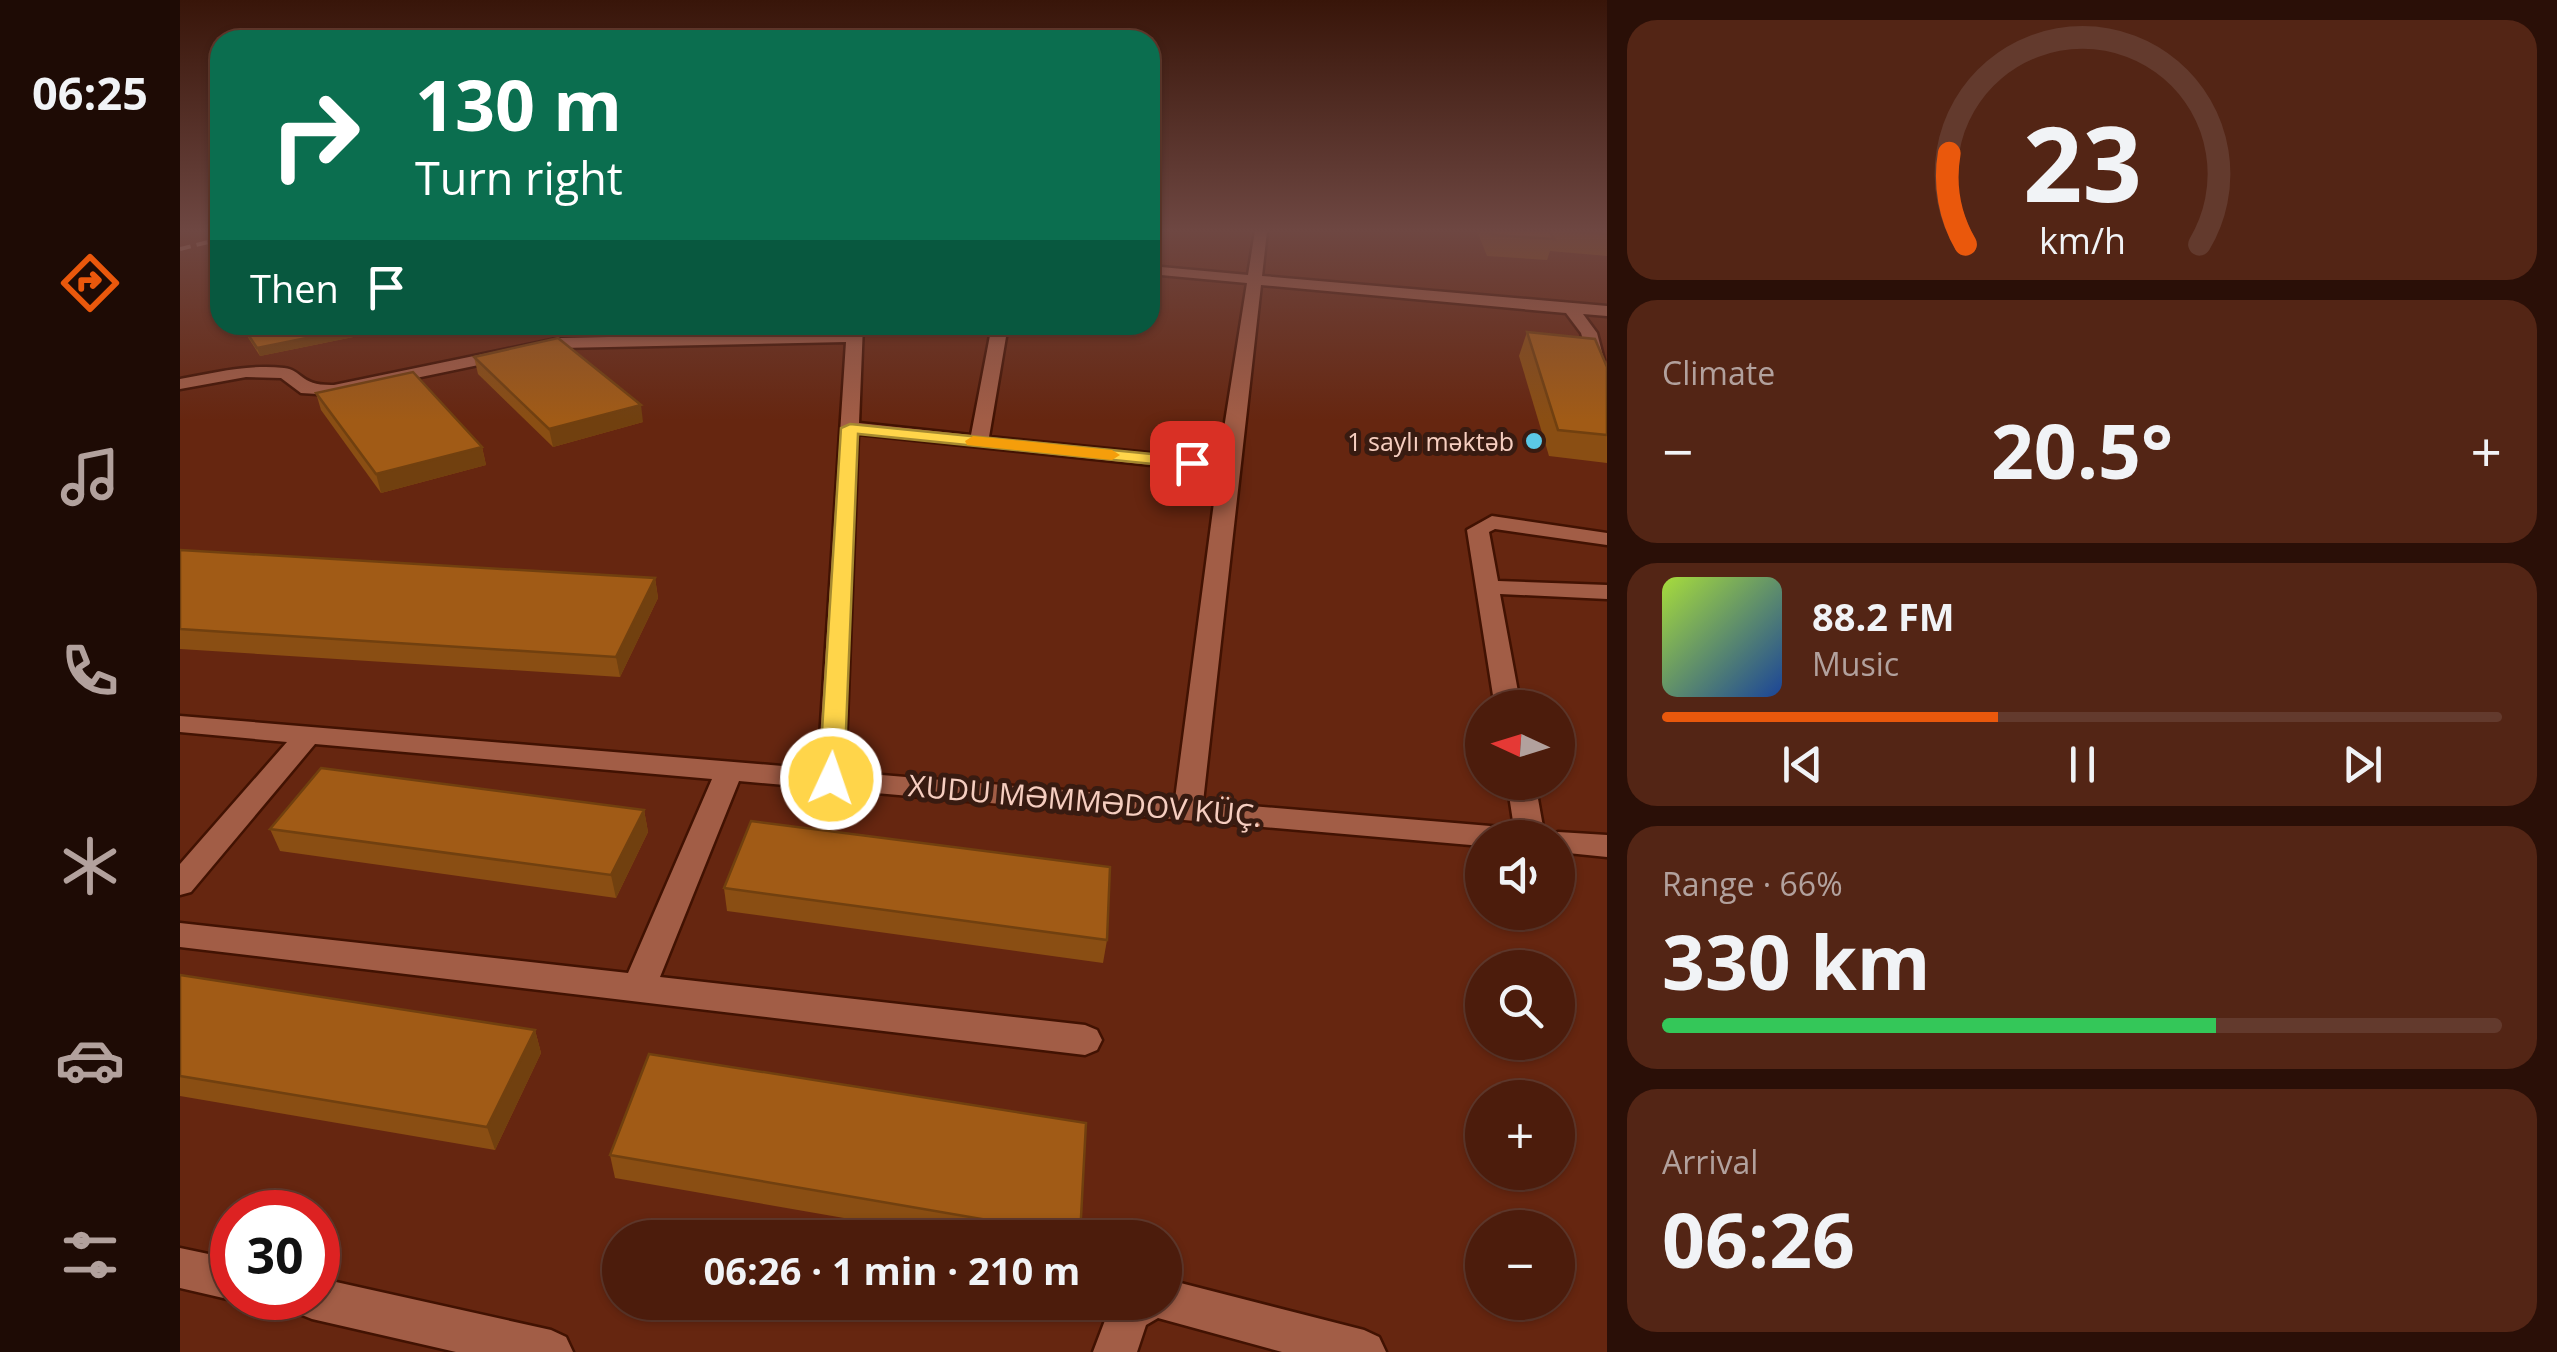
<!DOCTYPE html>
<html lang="en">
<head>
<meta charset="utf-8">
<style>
	:root { --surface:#4c1c0c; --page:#532515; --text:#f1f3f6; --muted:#b2a19d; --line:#633a2d; --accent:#ea580c }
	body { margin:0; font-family:"Open Sans",sans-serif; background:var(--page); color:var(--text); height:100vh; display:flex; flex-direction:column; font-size:38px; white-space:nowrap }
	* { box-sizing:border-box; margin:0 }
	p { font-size:32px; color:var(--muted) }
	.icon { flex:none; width:55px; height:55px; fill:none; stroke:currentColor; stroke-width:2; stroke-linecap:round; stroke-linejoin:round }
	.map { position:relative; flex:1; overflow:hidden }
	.panel { display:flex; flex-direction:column; gap:20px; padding:20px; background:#2a0f07; width:950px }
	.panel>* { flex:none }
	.top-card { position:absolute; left:30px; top:30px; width:950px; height:305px; border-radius:30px; box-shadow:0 2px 8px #0004,0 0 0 2px var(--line); background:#0b6e4f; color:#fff; overflow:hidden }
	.needle { width:65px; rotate:274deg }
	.tools { position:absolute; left:1285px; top:690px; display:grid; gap:20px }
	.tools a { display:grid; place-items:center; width:110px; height:110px; border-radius:50%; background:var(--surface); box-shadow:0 2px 8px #0004,0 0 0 2px var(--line); font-size:50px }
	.speed { position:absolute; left:30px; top:1190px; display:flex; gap:20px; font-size:50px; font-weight:700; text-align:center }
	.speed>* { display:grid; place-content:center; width:130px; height:130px; border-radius:50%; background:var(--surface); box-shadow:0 2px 8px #0004,0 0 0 2px var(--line); line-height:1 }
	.speed .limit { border:15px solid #d22; background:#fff; color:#111 }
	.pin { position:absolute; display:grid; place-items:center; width:85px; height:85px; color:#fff; margin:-42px; border-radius:20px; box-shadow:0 5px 15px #0006 }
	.me { position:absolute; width:110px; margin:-55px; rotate:3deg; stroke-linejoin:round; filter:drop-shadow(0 0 8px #0008) }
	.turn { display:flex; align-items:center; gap:35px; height:210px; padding:0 40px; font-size:45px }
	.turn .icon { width:130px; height:130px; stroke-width:2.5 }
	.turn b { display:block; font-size:70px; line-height:85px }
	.then { display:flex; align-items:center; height:95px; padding:0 40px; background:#0003; gap:20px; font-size:38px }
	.big { font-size:75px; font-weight:700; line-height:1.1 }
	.panel .widget { flex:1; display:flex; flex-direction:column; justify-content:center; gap:15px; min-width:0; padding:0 35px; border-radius:30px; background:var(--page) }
	.panel .dial { align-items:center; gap:0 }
	.dial svg { height:260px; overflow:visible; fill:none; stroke:var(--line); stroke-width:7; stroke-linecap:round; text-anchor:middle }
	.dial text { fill:var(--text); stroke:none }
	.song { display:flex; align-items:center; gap:30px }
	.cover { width:120px; height:120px; border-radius:15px; background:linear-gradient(135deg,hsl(80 70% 55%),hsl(220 70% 35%)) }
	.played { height:10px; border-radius:5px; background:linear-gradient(90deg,var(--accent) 40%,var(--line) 40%) }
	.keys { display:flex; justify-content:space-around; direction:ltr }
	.heat { display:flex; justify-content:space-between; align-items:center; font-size:55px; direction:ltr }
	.charge { height:15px; border-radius:8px; background:linear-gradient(90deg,#34c759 66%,var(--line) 0) }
	.trip { position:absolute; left:422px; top:1220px; width:580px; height:100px; border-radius:50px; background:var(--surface); box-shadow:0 2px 8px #0004,0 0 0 2px var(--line); font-weight:700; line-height:100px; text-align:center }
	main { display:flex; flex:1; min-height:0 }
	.tab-bar { display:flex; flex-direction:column; width:180px; justify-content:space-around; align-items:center; background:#1e0b05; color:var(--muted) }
	.tab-bar .icon { width:70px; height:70px }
	.tab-bar .on { color:var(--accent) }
	.tab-bar b { font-size:45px; color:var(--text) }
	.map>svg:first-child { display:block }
</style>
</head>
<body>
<main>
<nav class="tab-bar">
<b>06:25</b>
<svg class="icon on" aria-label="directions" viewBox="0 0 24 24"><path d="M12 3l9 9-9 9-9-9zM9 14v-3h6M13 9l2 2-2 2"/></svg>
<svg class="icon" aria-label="music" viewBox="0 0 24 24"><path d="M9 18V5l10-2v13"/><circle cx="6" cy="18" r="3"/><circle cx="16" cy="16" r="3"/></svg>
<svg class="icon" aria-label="phone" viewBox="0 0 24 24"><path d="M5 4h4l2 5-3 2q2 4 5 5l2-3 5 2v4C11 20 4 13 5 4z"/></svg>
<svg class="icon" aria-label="climate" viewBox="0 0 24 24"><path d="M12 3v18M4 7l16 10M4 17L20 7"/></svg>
<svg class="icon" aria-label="car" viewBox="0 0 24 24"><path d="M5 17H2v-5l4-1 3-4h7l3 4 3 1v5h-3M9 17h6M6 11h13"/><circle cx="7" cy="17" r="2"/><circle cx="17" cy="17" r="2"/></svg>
<svg class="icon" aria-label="filters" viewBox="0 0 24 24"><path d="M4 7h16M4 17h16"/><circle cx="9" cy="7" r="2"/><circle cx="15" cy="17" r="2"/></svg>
</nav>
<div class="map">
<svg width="1427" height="1352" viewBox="0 0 1427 1352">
	<rect width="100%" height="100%" fill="#662610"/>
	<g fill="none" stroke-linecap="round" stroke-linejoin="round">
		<defs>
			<g id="minor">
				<path d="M 1075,231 L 1087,231 L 1082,276 L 1427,306 L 1427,316 L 1403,314 L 1417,333 L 1424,360 L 1410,363 L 1401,333 L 1386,313 L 1081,285 L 1023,802 L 1334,828 L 1327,782 L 1355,782 L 1365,838 L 1302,838 L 1302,846 L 559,781 L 480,977 L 905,1025 L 917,1030 L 922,1040 L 917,1050 L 905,1055 L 0,947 L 0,923 L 448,973 L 532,779 L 135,744 L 11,892 L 0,895 L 0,864 L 107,742 L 0,732 L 0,716 L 638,769 L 666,342 L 381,348 L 154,395 L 121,393 L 101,378 L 66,377 L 0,389 L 0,379 C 34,373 68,364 104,368 C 123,370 119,386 154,385 L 381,338 L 667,332 L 667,325 L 683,325 L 679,423 L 791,435 L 812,325 L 828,325 L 809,437 L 1039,460 L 1067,283 L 970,274 L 970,266 L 1068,275 ZM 678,434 L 1038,472 L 995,799 L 665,772 Z"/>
				<polygon points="1312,516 1427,533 1427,545 1315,529 1309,532 1318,581 1427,585 1427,599 1320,594 1341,708 1315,708 1287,530"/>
				<polygon points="1378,832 1427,835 1427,857 1378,852 1378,838 1366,838"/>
				<polygon points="0,1248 52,1259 52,1298 57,1298 52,1300 0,1288"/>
				<polygon points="138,1278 371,1330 386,1337 393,1352 276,1352 132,1319 117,1313 111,1298 138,1298"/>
				<polygon points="985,1279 1184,1330 1199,1337 1206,1352 1102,1352 978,1318 966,1325 957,1352 913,1352 932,1302 985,1302"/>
			</g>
		</defs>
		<use href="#minor" stroke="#411202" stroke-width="5"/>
		<use href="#minor" fill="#a25d46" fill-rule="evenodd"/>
		<polyline stroke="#c49483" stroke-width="4" stroke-dasharray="11 6" stroke-linecap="butt" points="0,249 40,239"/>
	</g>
	<g fill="#8a4e13">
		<polygon points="1297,231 1427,231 1427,256 1370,251 1367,260 1307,256"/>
		<polygon points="60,325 185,325 188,334 80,356"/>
		<polygon points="1347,332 1427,367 1427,463 1369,456 1339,356"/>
		<polygon points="294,357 463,422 373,447 298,374"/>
		<polygon points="136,393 302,447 306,465 201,493 141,410"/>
		<polygon points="0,550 475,578 478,598 440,677 0,649"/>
		<polygon points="464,810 468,832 436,898 100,851 90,829"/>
		<polygon points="544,888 927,940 923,963 547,911"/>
		<polygon points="0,975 355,1030 361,1053 315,1150 0,1096"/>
		<polygon points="906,1123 899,1238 779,1238 435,1178 430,1155"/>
	</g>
	<g fill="#71400f">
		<polygon points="186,326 188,334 80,356 77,348"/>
		<polygon points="461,405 463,422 373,447 369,429"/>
		<polygon points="302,447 306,465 201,493 196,474"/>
		<polygon points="475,578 478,598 440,677 436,657"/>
		<polygon points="464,810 468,832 436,898 431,875"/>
		<polygon points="355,1030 361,1053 315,1150 307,1127"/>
	</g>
	<g fill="#a15b16" stroke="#71400f" stroke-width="2.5">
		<polygon points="1312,231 1369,231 1374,239 1313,235"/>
		<polygon points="1383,231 1427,231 1427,234"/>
		<polygon points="62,325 185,325 186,326 77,348"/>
		<polygon points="1347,332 1415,339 1427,367 1427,435 1378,430"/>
		<polygon points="378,338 461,405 369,429 294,357"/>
		<polygon points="233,372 302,447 196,474 136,393"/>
		<polygon points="0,550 475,578 436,657 0,629"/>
		<polygon points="141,768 464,810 431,875 90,829"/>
		<polygon points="571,821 930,867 927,940 544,888"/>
		<polygon points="0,975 355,1030 307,1127 0,1076"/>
		<polygon points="469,1054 906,1123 900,1236 430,1155"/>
	</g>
	<linearGradient id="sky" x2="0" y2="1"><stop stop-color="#381509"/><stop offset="0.55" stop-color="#6e4742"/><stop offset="1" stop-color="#6e4742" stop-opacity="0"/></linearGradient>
	<rect width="1427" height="420" fill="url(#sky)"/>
	<polygon fill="#ffd54a" stroke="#a68a30" stroke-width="2.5" points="670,424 1012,458 1021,463 1012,468 678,434 664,779 651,788 639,779 661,428"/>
	<polygon fill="#f59e0b" points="793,436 932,450 940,455 932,460 787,445 785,441"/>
	<circle fill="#5bc8e6" stroke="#381b11" stroke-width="4" cx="1354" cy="441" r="10"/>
	<g text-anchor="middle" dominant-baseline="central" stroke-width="10" stroke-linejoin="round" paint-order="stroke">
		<g font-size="25" fill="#f6cec0" stroke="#381b11" text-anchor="end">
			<text x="1334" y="441">1 saylı məktəb</text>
		</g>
		<g font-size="30" fill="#f6cec0" stroke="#381b11">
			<text transform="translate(905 800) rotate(5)">XUDU MƏMMƏDOV KÜÇ.</text>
		</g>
	</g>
</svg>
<div class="tools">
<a><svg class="needle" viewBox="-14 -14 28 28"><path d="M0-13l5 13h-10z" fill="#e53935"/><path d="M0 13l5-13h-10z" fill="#b2a19d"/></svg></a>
<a><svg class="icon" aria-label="sound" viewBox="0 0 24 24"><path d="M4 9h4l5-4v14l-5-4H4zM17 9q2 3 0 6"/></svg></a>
<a><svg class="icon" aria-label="search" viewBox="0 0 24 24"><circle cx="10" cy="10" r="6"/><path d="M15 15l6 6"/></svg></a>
<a>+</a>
<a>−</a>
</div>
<div class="speed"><div class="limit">30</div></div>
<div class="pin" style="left:1012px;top:463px;background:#d93025"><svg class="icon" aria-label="arrive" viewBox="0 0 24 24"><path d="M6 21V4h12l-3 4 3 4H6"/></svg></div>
<svg class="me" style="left:651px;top:779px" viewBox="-20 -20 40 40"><circle r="17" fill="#ffd54a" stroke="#fff" stroke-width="3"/><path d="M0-11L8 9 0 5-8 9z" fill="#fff"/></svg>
<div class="trip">06:26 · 1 min · 210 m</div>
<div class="top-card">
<div class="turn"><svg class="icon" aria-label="right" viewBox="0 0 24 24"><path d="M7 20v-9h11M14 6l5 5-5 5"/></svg><div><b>130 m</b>Turn right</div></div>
<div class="then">Then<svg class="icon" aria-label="arrive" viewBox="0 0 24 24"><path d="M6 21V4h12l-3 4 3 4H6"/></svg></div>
</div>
</div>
<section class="panel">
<div class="widget dial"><svg viewBox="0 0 100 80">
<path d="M14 69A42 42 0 1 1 86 69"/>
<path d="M14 69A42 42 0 0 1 9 41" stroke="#ea580c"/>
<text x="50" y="56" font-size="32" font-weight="700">23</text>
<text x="50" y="72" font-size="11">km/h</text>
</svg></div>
<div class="widget"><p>Climate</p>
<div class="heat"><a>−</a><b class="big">20.5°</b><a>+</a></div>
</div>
<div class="widget">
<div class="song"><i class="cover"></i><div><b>88.2 FM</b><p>Music</p></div></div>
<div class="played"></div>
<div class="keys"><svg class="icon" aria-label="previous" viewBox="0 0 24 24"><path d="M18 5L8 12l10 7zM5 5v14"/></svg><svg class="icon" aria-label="pause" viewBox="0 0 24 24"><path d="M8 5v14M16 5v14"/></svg><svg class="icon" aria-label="next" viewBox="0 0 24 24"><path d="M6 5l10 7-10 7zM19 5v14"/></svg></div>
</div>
<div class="widget"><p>Range · 66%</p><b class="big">330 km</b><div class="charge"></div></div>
<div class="widget"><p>Arrival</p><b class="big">06:26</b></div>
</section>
</main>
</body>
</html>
